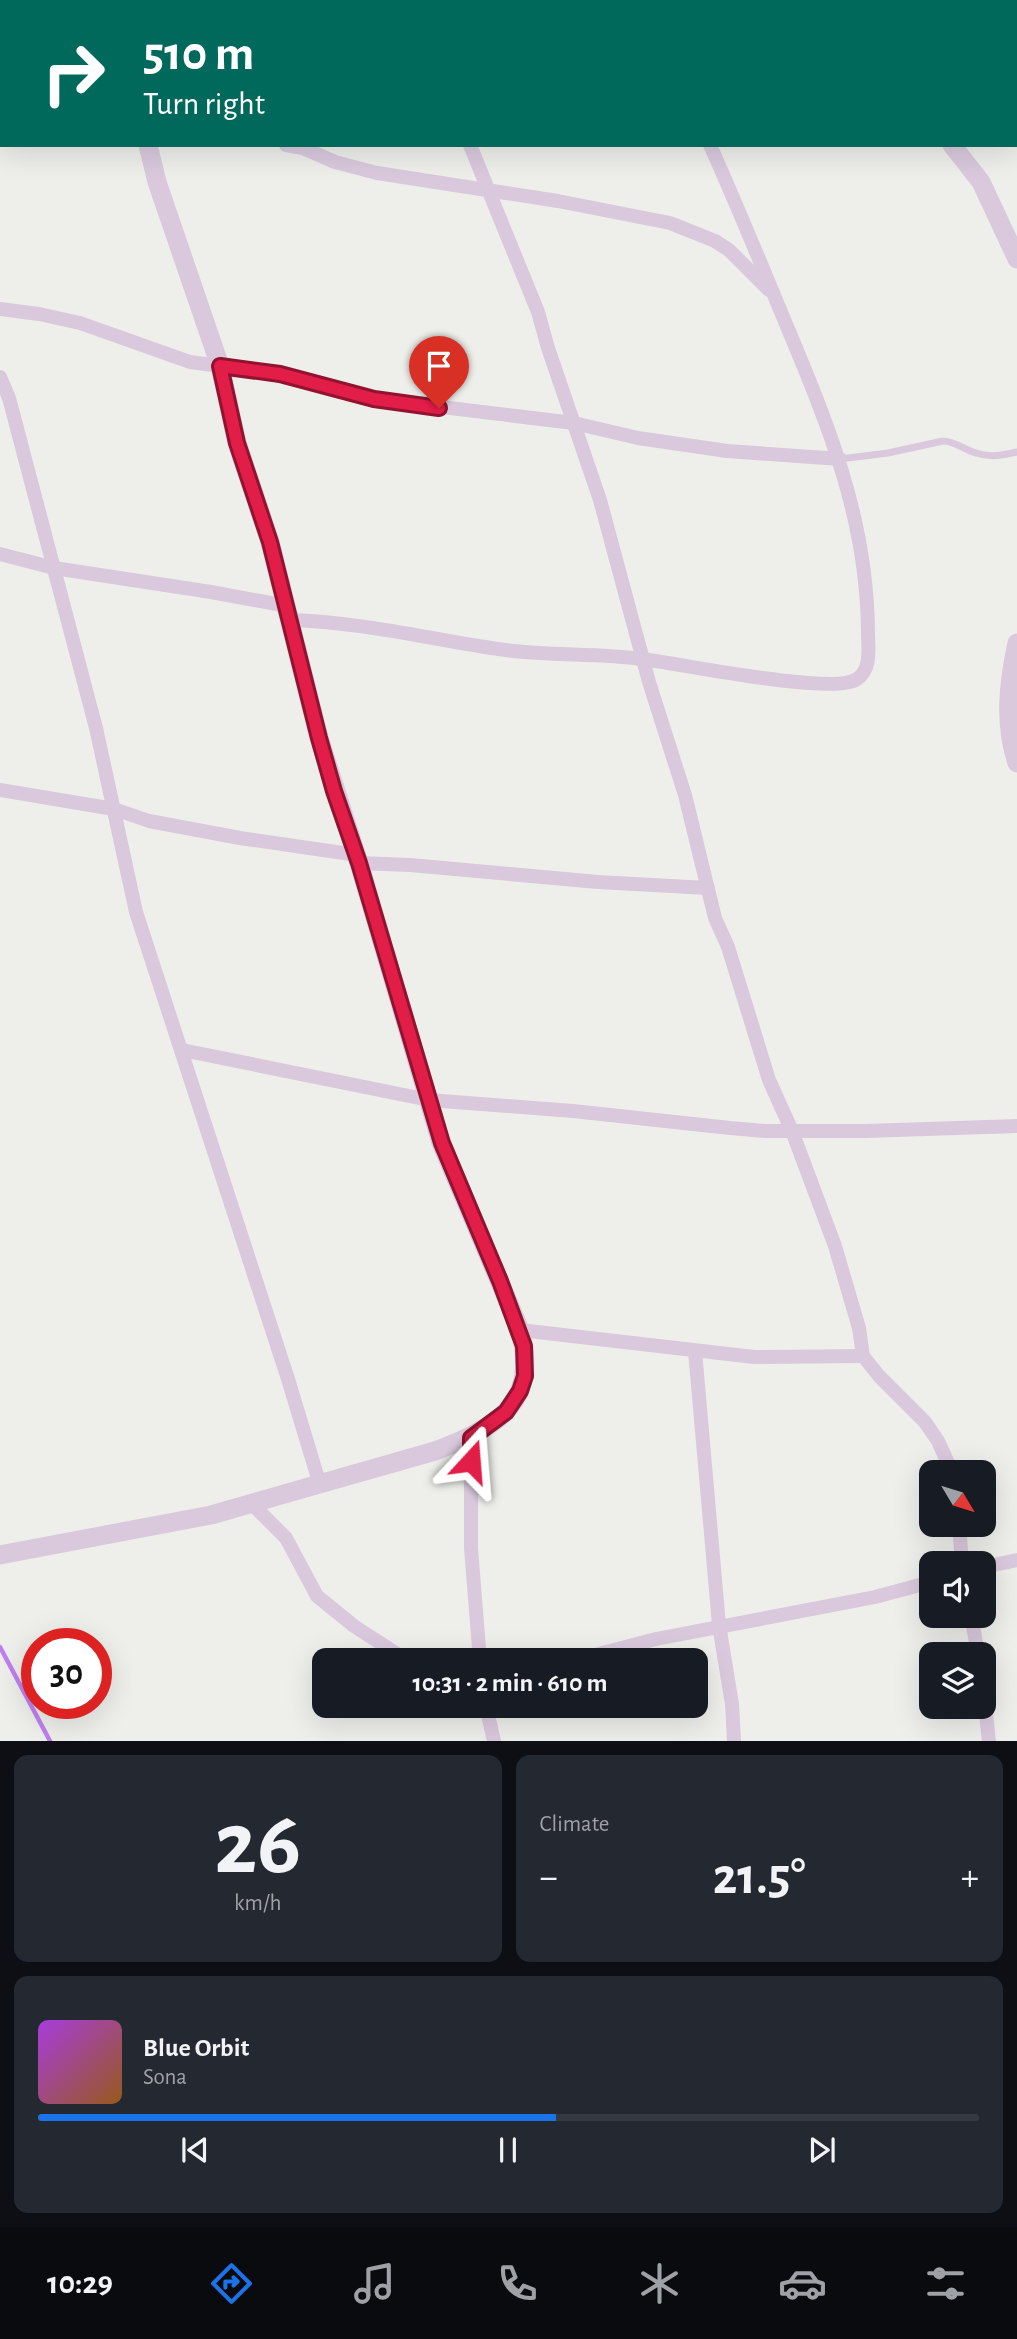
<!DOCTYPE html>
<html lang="en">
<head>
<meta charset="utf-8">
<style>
	:root { --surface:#171b24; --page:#242831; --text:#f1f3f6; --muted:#9ea1a6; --line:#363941; --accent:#1a73e8 }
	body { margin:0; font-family:"Alegreya Sans",sans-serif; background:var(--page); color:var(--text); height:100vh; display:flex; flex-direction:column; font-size:26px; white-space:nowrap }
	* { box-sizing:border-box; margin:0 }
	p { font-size:23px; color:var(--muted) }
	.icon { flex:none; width:38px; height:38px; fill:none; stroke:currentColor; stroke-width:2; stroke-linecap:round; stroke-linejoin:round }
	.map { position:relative; height:1741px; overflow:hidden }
	.side { display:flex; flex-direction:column; gap:14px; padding:14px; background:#0d0f14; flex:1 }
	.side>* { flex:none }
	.guide { position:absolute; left:0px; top:0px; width:1018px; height:147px; box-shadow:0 7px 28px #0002; background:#00695c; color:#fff; overflow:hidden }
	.needle { width:46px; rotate:128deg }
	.buttons { position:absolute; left:919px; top:1460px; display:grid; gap:14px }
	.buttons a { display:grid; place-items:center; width:77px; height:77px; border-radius:14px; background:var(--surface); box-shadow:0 7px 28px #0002; font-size:35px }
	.speed { position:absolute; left:21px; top:1628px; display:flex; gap:14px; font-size:35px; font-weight:700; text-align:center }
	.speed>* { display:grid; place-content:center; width:91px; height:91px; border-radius:50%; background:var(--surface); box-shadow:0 7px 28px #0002; line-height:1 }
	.speed .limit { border:10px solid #d22; background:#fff; color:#111 }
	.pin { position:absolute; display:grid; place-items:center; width:60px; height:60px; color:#fff; margin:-72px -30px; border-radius:50% 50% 50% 0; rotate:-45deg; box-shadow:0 0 7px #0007 }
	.pin .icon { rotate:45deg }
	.me { position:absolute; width:77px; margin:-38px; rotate:19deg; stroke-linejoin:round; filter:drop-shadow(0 0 5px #0008) }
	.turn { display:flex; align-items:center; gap:24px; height:147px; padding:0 28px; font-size:32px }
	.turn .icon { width:91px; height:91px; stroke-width:2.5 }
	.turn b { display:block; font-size:49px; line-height:60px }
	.big { font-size:52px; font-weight:700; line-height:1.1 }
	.side .card { flex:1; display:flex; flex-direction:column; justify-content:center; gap:10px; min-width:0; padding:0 24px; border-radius:14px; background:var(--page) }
	.side .dial { align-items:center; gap:0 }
	.dial b { font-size:91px; line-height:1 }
	.song { display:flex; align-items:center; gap:21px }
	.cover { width:84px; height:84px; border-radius:10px; background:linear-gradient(135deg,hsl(280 70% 55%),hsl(30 70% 35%)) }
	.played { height:7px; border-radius:4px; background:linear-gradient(90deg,var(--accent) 55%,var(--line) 55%) }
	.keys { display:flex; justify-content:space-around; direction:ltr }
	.heat { display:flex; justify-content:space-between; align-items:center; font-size:38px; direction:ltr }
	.side .tiles { flex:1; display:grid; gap:14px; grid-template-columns:1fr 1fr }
	.card:last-child { grid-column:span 2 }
	.trip { position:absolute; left:312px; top:1648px; width:396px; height:70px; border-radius:14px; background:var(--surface); box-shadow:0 7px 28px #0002; font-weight:700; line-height:70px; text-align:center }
	.tabs { display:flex; height:112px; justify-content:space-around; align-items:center; background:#090b0e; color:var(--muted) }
	.tabs .icon { width:49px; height:49px }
	.tabs .active { color:var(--accent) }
	.tabs b { font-size:32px; color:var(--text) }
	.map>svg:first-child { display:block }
</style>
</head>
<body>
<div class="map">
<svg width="1017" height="1741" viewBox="0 0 1017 1741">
	<rect width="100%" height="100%" fill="#eeefeb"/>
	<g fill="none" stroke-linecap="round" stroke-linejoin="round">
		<polyline stroke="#be80f0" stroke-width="4.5" points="0,1647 50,1741"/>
		<path stroke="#dac9dd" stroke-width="7" d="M 840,459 L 888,453 L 943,441 C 955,441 964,450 976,453 C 990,458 1003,455 1017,452"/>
		<g stroke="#dac9dd" stroke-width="14">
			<polyline points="405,0 406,2"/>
			<polyline points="586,0 594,2"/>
			<polyline points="0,105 2,106"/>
			<polyline points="286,145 303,148 335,162 377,173 558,201 670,223 715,241 729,250 769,290"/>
			<polyline points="470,145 538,312 548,348 600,500 649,682 685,795 715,918 728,947 769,1080 792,1131 835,1246 859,1328 863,1356 879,1376 925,1422 938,1441 952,1472"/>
			<polyline points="0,309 39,314 80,323 190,362 280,374 374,399 574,423 638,438 727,451 840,459"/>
			<polyline points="0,377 9,398 96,728 136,912 288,1379 320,1485"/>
			<polyline points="0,554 54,568 211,592 287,606"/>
			<path d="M 290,620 C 363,622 433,640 505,650 C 550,656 597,653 642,659 C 678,663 834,696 857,679 C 872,669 868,648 868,632 C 867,518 829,427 786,324 C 761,264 737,205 710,145"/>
			<polyline points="0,790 114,809 149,821 240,838 357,855"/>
			<polyline points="359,863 410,865 598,882 708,888"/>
			<polyline points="182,1050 429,1100 573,1111 730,1128 765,1131 866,1131 1017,1126"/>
			<polyline points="520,1330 754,1357 863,1356"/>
			<polyline points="695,1351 719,1625 732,1704 734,1741"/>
			<polyline points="471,1438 471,1548 480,1661"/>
			<polyline points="252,1504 286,1538 317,1596 354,1626 408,1661"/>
			<polyline points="959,1524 962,1563"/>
			<polyline points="984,1567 1017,1560"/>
			<polyline points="971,1615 978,1654"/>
			<polyline points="572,1661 656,1639 875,1597 931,1582"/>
			<polyline points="984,1696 989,1741"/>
			<polyline points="486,1706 494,1741"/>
		</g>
		<g stroke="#dac9dd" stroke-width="19">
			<polyline points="848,0 849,2"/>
			<polyline points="152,2 153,0"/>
			<polyline points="952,145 981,182 1017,259"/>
			<path d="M 1017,643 C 1008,684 1004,724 1017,763"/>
			<path d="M 0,1555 L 211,1515 L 435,1451 C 496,1428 540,1403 520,1330 L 441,1143 L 359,863 L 319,738 L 270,542 L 237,443 L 220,366 L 157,182 L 148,145"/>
		</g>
	</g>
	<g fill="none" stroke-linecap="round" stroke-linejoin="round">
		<defs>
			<polyline id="route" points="439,408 374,399 280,374 220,366 237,443 270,542 319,738 334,791 359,863 442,1143 500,1281 524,1346 525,1376 520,1391 506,1412 471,1438 471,1461"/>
		</defs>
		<use href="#route" stroke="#92132f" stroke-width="18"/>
		<use href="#route" stroke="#e11d48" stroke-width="12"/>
	</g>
</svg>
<div class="buttons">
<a><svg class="needle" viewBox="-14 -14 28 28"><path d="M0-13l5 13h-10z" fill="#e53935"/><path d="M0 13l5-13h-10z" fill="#9ea1a6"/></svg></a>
<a><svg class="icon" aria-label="sound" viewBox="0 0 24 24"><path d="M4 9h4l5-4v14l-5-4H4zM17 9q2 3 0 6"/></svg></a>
<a><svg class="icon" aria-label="layers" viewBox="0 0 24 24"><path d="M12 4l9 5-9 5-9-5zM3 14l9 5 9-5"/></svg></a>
</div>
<div class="speed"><div class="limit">30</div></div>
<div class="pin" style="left:439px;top:408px;background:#d93025"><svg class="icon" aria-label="arrive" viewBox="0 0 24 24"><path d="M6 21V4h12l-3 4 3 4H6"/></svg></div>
<svg class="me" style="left:471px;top:1461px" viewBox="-20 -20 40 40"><path d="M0-17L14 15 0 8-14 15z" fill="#e11d48" stroke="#fff" stroke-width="4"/></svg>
<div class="trip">10:31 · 2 min · 610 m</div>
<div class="guide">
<div class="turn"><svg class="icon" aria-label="right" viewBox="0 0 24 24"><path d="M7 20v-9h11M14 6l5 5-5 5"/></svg><div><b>510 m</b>Turn right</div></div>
</div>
</div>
<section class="side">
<div class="tiles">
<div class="card dial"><b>26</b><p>km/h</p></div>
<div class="card"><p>Climate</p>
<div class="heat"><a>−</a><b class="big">21.5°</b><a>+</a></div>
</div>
<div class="card">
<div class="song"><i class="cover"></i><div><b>Blue Orbit</b><p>Sona</p></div></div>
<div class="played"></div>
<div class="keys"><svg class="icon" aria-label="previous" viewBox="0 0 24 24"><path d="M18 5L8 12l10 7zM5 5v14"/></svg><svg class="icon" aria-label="pause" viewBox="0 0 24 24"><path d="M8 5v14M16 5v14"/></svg><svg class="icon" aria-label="next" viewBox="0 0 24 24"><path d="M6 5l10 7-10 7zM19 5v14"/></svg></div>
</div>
</div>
</section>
<nav class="tabs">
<b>10:29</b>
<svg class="icon active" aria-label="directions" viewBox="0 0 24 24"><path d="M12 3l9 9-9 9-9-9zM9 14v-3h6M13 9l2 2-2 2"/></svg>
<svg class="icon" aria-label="music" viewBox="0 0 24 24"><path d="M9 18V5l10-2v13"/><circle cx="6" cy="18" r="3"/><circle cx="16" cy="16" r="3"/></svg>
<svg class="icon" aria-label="phone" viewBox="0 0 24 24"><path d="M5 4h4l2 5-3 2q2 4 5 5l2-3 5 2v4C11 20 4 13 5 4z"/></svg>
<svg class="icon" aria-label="climate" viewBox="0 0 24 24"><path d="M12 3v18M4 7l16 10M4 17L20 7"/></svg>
<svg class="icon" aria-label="car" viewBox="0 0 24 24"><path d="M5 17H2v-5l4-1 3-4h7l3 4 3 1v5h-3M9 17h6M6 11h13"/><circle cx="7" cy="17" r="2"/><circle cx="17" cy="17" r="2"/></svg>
<svg class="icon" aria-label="filters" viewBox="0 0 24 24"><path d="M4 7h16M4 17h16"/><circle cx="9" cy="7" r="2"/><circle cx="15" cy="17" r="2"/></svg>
</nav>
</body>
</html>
